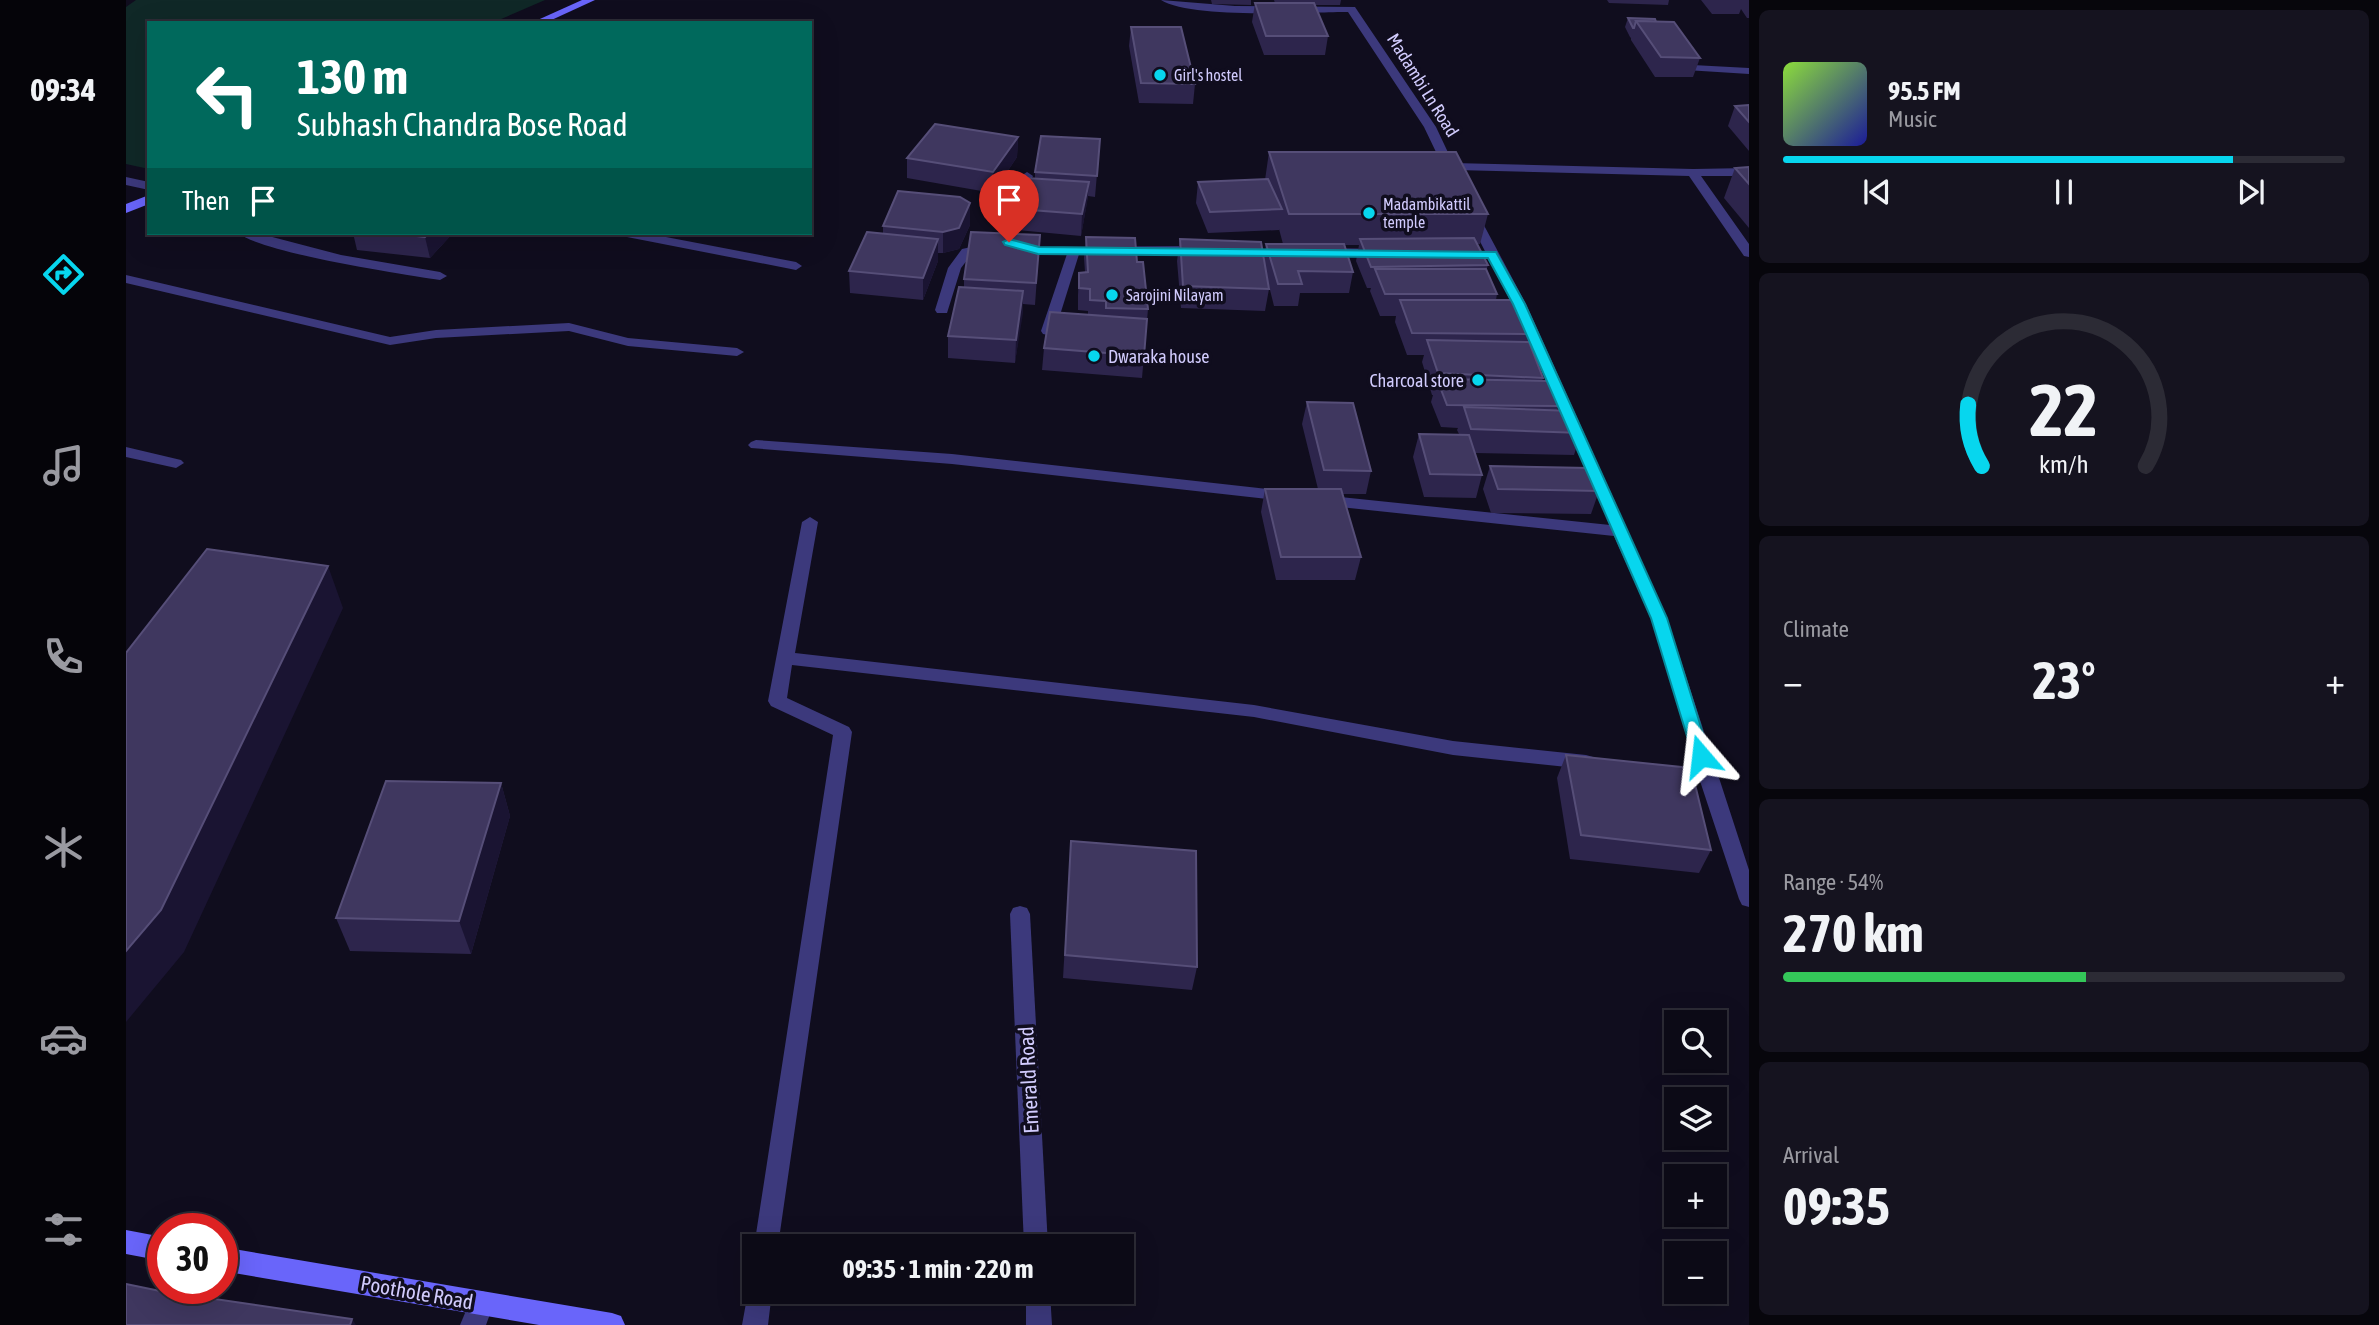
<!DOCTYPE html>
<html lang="en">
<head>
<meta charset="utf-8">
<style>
	:root { --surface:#0c0a16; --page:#15131f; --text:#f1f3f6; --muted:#9a9aa1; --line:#2c2b35; --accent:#07d6ee }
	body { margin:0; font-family:"Asap Condensed",sans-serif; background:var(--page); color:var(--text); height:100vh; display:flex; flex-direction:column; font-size:26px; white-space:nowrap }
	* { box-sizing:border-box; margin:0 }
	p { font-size:23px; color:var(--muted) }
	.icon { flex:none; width:38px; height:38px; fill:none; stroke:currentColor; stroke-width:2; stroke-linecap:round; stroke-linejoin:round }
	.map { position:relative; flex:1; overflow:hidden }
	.sheet { display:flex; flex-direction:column; gap:10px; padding:10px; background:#07060c; width:630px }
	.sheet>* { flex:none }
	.guide { position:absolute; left:21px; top:21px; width:665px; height:214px; border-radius:0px; box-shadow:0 7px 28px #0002,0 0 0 2px var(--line); background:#00695c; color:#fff; overflow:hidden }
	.controls { position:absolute; left:1538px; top:1010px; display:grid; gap:14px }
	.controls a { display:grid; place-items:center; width:63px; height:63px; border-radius:0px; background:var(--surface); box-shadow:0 7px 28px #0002,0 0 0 2px var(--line); font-size:35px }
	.speed { position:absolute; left:21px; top:1213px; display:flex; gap:14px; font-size:35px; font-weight:700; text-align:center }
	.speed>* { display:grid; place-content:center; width:91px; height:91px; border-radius:50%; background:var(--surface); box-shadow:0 7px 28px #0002,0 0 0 2px var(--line); line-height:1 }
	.speed .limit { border:10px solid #d22; background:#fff; color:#111 }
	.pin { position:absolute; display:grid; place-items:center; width:60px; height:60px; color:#fff; margin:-72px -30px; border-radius:50% 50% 50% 0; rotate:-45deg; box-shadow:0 0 7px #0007 }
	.pin .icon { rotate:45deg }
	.me { position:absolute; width:77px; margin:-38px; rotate:343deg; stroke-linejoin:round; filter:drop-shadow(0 0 5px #0008) }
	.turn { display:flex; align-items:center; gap:24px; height:147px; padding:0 35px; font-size:32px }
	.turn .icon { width:91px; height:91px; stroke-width:2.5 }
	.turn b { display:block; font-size:49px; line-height:60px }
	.then { display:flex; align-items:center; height:66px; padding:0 35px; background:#0003; gap:14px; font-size:26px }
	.big { font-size:52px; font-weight:700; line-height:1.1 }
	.sheet .tile { flex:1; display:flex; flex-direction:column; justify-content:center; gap:10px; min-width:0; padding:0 24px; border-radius:10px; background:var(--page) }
	.sheet .dial { align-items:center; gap:0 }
	.dial svg { height:182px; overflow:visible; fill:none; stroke:var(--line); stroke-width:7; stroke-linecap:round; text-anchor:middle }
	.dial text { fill:var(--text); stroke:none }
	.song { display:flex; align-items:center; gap:21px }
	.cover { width:84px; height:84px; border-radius:10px; background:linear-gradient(135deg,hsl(90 70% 55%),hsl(240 70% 35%)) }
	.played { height:7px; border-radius:4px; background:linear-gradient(90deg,var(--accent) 80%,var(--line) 80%) }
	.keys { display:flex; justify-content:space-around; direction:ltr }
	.heat { display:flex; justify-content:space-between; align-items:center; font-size:38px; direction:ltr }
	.charge { height:10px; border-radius:5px; background:linear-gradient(90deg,#34c759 54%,var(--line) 0) }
	.trip { position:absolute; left:616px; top:1234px; width:392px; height:70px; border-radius:0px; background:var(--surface); box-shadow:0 7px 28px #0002,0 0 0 2px var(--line); font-weight:700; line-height:70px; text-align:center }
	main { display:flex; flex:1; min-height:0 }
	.menu { display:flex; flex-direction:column; width:126px; justify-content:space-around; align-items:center; background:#050409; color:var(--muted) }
	.menu .icon { width:49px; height:49px }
	.menu .on { color:var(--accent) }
	.menu b { font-size:32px; color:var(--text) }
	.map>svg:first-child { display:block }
</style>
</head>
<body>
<main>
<nav class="menu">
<b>09:34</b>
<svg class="icon on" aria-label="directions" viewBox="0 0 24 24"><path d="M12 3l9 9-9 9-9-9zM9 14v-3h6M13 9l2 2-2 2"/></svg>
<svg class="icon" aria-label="music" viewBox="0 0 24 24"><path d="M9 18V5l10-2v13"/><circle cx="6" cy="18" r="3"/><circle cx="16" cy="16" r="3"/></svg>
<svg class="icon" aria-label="phone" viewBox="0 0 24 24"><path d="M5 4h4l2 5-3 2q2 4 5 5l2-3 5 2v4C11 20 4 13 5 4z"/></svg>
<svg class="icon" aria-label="climate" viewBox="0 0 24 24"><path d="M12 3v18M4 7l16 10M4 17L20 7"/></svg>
<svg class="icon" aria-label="car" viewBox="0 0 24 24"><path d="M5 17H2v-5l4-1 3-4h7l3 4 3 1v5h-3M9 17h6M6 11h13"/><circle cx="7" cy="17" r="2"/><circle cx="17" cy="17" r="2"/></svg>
<svg class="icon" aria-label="filters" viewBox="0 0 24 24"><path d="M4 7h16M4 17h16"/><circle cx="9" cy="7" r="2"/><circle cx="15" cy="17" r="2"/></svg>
</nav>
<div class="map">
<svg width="1623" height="1325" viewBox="0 0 1623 1325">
	<rect width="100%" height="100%" fill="#100d1e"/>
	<polygon fill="#102827" points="10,0 419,0 366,23 23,23 23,169 0,164 0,7"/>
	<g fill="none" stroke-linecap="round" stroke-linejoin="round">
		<g fill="#3c397c" fill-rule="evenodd">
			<polygon points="948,247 954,251 929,331 922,335 917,334 915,331 942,251"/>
			<polygon points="0,447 55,460 58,463 50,468 0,457"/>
		</g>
		<g fill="#3c397c" fill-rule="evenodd">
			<path d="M 1035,0 L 1109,6 L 1229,7 L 1310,127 L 1327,163 L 1567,169 L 1623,168 L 1623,176 L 1575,176 L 1623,244 L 1623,257 L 1618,256 L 1563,176 L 1330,170 L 1329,175 L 1321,175 L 1298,127 L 1222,12 C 1182,12 1065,19 1035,0 Z"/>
			<polygon points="1548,64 1623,68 1623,74 1544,69 1543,67"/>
			<polygon points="901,172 907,176 884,223 889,240 913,247 1076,246 1082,250 1076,254 912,255 879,245 872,223 895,176"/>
			<polygon points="0,177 23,182 23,190 0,185"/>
			<polygon points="1347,212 1353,216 1400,304 1541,618 1623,870 1623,907 1616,905 1613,899 1574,781 1525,618 1488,536 1195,505 1187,500 1195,495 1484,525 1386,304 1341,216"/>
			<path d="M 113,233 L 131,233 L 215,255 L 314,272 L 321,276 L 314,280 C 279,275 132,252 113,233 Z"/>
			<polygon points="495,233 519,233 670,262 676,266 670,270 501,237"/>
			<polygon points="863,243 868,244 868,250 845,255 835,268 821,313 811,313 809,310 822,268 836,249"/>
			<polygon points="1198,248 1254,249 1260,253 1254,257 1193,255 1193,249"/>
			<polygon points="0,275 264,337 310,330 443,323 502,338 611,348 618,352 611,356 502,346 443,331 310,338 264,345 0,283"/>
			<polygon points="630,440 826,454 1160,491 1168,496 1160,501 826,464 625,448 622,445 625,442"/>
			<polygon points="684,517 692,522 669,653 1128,705 1327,741 1460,755 1467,757 1469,762 1467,767 1460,769 1327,755 1128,717 666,665 661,698 723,727 726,732 652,1246 628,1247 707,735 645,706 642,701 676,522"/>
			<polygon points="894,906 901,908 904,914 922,1246 898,1246 884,914 887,908"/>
			<polygon points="628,1282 628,1292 646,1292 642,1325 616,1325 622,1292"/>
			<polygon points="356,1291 365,1294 368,1303 360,1325 334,1325 347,1294"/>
			<polygon points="900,1292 924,1292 926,1325 900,1325"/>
		</g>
		<g fill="#6965fa" fill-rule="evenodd">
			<polygon points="456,0 469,0 419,23 405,23"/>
			<polygon points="23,195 23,204 0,213 0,204"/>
			<polygon points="0,1230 37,1237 37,1261 0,1254"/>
			<polygon points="96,1247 486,1313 495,1316 499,1325 413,1325 96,1271"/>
		</g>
	</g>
	<g fill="#2d254c">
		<polygon points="1085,0 1125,0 1125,5 1086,4"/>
		<polygon points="1148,0 1215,0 1214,5 1189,5 1202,36 1199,55 1138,55 1126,22 1129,3 1149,3"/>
		<polygon points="1481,0 1543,0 1542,5 1483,3"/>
		<polygon points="1575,0 1623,0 1623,18 1621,18 1615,9 1613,14 1586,14"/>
		<polygon points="1502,18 1530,22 1574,58 1567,77 1529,77 1505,40 1505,38 1504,37 1499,27"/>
		<polygon points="1005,27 1069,84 1067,104 1013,103 1003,46"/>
		<polygon points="1623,105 1623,151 1602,126 1609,106"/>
		<polygon points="892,137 891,157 867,193 781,178 781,158"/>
		<polygon points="974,139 969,197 962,196 955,236 891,230 892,209 909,178 909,172"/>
		<polygon points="1143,152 1362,214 1354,244 1351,244 1362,265 1360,271 1371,294 1370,300 1406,334 1404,344 1417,378 1416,381 1433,406 1431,410 1455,433 1448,455 1349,453 1356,475 1350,498 1298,497 1287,457 1293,434 1333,434 1331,430 1332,428 1315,427 1305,402 1307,395 1306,395 1296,362 1298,355 1281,355 1269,322 1270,316 1254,316 1244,291 1245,288 1241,288 1230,261 1233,245 1219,245 1227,272 1223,293 1174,293 1172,306 1148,306 1142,282 1143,289 1139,311 1055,308 1051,261 1054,239 1138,259 1140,244 1157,244 1153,229 1153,230 1082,233 1070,203 1072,182 1139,180"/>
		<polygon points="1623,167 1623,228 1598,198 1609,168"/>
		<polygon points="844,203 844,225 833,249 817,253 812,253 812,261 797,300 724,293 723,271 757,234 757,226"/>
		<polygon points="227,233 327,233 304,258 231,250"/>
		<polygon points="914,235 909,305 897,304 889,363 822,358 822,336 838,287 838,279"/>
		<polygon points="960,237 1011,262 1022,309 1016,378 916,370 918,348 962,314 962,311 952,310 952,295 953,273 959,272 958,258"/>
		<polygon points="1181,402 1245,471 1240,494 1217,494 1235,557 1229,580 1150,580 1135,512 1139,489 1192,489 1176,424"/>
		<polygon points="1364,466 1473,491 1465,514 1365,513 1357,489"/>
		<polygon points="1440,755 1585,850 1573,873 1444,859 1431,778"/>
		<polygon points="375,783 384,816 345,954 224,951 210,918"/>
		<polygon points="945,841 1071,967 1066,990 937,978"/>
	</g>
	<g fill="#1a1432">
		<polygon points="892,137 891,157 867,193 867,172"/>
		<polygon points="963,182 961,203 955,236 956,214"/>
		<polygon points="844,203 844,225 833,249 817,253 817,232"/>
		<polygon points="303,233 327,233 304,258 299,237"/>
		<polygon points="812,239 812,261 797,300 797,278"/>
		<polygon points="897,291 897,313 889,363 890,340"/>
		<polygon points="202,566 217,608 58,952 0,1022 0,951"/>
		<polygon points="375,783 384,816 345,954 333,921"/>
		<polygon points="226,1319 230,1325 224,1325"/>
	</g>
	<g fill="#3f375f" stroke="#564e78" stroke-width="2">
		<polygon points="1129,3 1188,3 1202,36 1140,36"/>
		<polygon points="1502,18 1529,19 1530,22 1510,21 1508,28 1507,28"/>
		<polygon points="1510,21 1548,22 1574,58 1535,57"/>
		<polygon points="1005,27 1055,27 1069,84 1015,83"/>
		<polygon points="1623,105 1623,122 1609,106"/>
		<polygon points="809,124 892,137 867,172 781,158"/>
		<polygon points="915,136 974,139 971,176 909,172"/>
		<polygon points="1143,152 1330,152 1362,214 1163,214"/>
		<polygon points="1623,167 1623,184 1609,168"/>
		<polygon points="900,178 963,182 956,214 892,209"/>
		<polygon points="1142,179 1156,209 1084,212 1072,182"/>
		<polygon points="772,191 834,197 844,203 833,228 817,232 757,226"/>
		<polygon points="741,232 812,239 797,278 723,271"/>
		<polygon points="845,232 914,235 910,283 838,279"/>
		<polygon points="263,233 303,233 299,237"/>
		<polygon points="960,237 1009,238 1011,262 1017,262 1022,309 980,308 980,301 964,300 964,289 953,288 953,273 962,272"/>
		<polygon points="1348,238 1362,265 1245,267 1234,239"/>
		<polygon points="1054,239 1135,242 1143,289 1057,286"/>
		<polygon points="1140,244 1218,244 1227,272 1172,271 1176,284 1152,284"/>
		<polygon points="1249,269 1360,269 1371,294 1259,294"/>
		<polygon points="833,287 897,291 890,340 822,336"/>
		<polygon points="1274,300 1390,300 1406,334 1286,333"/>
		<polygon points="924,312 1021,319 1018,356 918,348"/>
		<polygon points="1301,340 1403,342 1417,378 1312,373"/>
		<polygon points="1311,379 1422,381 1433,406 1321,405"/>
		<polygon points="1181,402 1227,403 1245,471 1198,470"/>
		<polygon points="1338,407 1446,411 1455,433 1345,429"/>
		<polygon points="1293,434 1343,435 1356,475 1304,474"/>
		<polygon points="1364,466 1463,468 1473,491 1372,489"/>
		<polygon points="1139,489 1215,489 1235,557 1155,557"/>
		<polygon points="81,549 202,566 35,910 0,951 0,653"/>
		<polygon points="1440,755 1565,768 1585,850 1455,835"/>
		<polygon points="260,781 375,783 333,921 210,918"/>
		<polygon points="945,841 1070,851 1071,967 939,955"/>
		<polygon points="0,1284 34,1291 226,1319 224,1325 0,1325"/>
	</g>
	<polygon fill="#07d6ee" stroke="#058b9b" stroke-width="2" points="883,239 913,247 1370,252 1399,304 1541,618 1584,756 1581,761 1575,762 1567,756 1525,618 1387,304 1362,258 912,254 879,245 877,242"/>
	<g fill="#07d6ee" stroke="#100d1e" stroke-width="2.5">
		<circle cx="1034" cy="75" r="7"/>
		<circle cx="1243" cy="213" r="7"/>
		<circle cx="986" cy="295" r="7"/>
		<circle cx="968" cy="356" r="7"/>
		<circle cx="1352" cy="380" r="7"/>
	</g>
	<g text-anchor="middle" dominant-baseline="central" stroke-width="7" stroke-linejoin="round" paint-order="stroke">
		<g font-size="16" fill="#d1cbfd" stroke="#100d1e" text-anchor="start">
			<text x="1048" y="75">Girl's hostel</text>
			<text x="1257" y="204">Madambikattil<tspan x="1257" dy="18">temple</tspan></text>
			<text x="1000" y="295">Sarojini Nilayam</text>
		</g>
		<g font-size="18" fill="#d1cbfd" stroke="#100d1e">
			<text transform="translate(1297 85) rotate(58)">Madambi Ln Road</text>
		</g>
		<g font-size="18" fill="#d1cbfd" stroke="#100d1e" text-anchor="start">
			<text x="982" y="356">Dwaraka house</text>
			<text x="1338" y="380" text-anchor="end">Charcoal store</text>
		</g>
		<g font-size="21" fill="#d1cbfd" stroke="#100d1e">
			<text transform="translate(902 1080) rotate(-93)">Emerald Road</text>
			<text transform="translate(291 1292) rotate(10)">Poothole Road</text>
		</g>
	</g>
</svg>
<div class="controls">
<a><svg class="icon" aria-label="search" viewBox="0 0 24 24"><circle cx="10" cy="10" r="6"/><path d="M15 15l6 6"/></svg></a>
<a><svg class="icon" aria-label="layers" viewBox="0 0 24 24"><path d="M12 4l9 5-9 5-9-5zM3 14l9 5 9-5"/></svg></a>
<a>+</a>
<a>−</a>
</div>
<div class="speed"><div class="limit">30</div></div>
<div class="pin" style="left:883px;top:242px;background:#d93025"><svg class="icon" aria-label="arrive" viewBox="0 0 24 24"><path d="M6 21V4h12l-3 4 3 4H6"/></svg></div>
<svg class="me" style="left:1575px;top:756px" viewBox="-20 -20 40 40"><path d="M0-17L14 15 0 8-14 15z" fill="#07d6ee" stroke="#fff" stroke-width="4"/></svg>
<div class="trip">09:35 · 1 min · 220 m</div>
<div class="guide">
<div class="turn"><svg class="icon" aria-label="left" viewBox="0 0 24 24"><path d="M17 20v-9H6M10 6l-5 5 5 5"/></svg><div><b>130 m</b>Subhash Chandra Bose Road</div></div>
<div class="then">Then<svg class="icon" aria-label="arrive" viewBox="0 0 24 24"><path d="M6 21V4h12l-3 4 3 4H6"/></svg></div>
</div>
</div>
<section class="sheet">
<div class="tile">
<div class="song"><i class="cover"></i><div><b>95.5 FM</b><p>Music</p></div></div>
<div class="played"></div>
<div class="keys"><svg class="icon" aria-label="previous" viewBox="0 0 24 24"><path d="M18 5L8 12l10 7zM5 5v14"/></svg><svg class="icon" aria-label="pause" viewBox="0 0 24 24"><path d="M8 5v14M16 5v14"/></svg><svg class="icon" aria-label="next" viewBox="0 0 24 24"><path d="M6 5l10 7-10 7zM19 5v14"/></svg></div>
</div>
<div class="tile dial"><svg viewBox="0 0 100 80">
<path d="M14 69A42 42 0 1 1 86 69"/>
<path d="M14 69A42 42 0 0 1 8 42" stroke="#07d6ee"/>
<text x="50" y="56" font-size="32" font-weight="700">22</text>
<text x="50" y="72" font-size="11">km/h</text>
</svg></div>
<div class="tile"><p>Climate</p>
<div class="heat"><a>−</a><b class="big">23°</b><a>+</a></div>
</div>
<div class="tile"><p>Range · 54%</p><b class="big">270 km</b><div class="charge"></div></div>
<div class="tile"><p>Arrival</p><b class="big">09:35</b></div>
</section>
</main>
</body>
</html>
